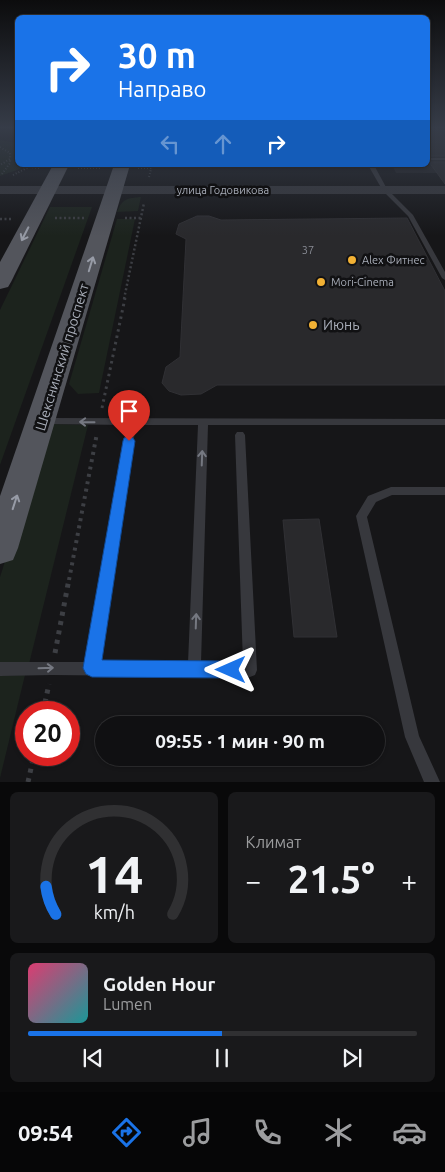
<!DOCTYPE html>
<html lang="ru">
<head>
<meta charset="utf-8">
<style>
	:root { --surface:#101012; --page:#19191b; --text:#f1f3f6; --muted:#9c9d9f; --line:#303032; --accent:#1a73e8 }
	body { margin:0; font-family:Ubuntu,sans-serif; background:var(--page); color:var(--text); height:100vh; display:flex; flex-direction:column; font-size:19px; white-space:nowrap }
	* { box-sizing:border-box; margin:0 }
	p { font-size:16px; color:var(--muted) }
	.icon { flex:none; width:28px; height:28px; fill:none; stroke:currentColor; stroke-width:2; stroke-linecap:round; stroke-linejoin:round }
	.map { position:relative; height:782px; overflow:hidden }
	.side { display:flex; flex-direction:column; gap:10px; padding:10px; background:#09090a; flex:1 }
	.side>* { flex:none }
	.guide { position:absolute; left:15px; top:15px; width:415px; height:152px; border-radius:8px; box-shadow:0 1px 4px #0004,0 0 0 1px var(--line); background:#1a73e8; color:#fff; overflow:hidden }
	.speed { position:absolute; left:15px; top:701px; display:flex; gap:10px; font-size:25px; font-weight:700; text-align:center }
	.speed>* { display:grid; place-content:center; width:65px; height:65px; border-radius:50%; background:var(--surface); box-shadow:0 1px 4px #0004,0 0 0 1px var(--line); line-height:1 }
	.speed .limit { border:8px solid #d22; background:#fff; color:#111 }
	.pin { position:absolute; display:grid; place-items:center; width:42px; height:42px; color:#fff; margin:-51px -21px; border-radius:50% 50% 50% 0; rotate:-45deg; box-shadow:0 0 5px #0007 }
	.pin .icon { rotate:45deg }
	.me { position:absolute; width:55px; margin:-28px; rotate:270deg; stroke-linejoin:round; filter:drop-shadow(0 0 4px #0008) }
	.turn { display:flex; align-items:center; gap:18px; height:105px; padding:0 20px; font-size:22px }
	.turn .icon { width:65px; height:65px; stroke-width:2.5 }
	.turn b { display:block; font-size:35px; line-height:42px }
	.lanes { display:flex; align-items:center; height:48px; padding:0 20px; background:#0003; justify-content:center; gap:25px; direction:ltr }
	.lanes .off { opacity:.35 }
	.big { font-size:38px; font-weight:700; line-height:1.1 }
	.side .widget { flex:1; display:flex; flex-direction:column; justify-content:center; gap:8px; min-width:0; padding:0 18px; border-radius:8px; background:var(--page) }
	.side .dial { align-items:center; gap:0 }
	.dial svg { height:130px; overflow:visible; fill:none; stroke:var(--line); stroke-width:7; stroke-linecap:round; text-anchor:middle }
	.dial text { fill:var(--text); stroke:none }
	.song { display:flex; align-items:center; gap:15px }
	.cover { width:60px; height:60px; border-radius:8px; background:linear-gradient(135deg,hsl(340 70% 55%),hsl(180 70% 35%)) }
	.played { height:5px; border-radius:2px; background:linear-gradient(90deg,var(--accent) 50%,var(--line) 50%) }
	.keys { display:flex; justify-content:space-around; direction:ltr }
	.heat { display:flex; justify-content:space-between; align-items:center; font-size:28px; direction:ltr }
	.side .tiles { flex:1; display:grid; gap:10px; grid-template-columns:1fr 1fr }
	.widget:last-child { grid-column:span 2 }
	.trip { position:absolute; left:95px; top:716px; width:290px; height:50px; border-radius:25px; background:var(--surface); box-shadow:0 1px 4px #0004,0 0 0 1px var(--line); font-weight:700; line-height:50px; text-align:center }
	.tab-bar { display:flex; height:80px; justify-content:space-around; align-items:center; background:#060607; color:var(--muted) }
	.tab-bar .icon { width:35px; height:35px }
	.tab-bar .selected { color:var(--accent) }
	.tab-bar b { font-size:22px; color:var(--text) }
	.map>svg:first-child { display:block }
</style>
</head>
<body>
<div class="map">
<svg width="445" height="782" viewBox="0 0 445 782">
	<rect width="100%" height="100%" fill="#161618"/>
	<polygon fill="#222225" points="428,127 445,127 445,173 396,173 392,165 428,165"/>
	<g fill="#1c231d">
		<polygon points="0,140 17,143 18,165 23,165 20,169 0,176"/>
		<path d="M 141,197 L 138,211 L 117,212 C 122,199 127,198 141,197 Z"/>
		<polygon points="50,207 92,207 0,465 0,310"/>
		<polygon points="117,219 135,219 99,393 78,394 69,384"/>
		<polygon points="49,424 88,425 29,664 0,664 0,577"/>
		<polygon points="25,675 0,778 0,676"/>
	</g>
	<g fill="#29292c" stroke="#303034">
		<polygon points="428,127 435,127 445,138 445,156 428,156"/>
		<polygon points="429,162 445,162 445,184"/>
		<polygon points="197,216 209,216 221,220 407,218 445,291 445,385 217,385 201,394 181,395 169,391 162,383 166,367 180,357 186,239 176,234 179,224"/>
		<polygon points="319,519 337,637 294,637 283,520"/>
	</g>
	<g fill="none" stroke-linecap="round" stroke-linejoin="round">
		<g stroke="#3d3f44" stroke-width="2" stroke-dasharray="1 2" stroke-linecap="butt">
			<polyline points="0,147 10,153 10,159 0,165"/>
			<polyline points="78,168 102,168"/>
			<polyline points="138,168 151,168"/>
			<polyline points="2,174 10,163 10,159"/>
			<polyline points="13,175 29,167 39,168"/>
			<polyline points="149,177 152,165"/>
		</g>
		<g stroke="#3d3f44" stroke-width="2.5" stroke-dasharray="2 2.5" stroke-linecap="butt">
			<polyline points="55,218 86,218"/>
			<polyline points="125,218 142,218"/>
			<polyline points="0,219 11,219"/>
			<polyline points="124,299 144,203"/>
		</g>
		<polyline stroke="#3d3f44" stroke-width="3" stroke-dasharray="2.5 4" stroke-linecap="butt" points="102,408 125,298"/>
		<polyline stroke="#3d3f44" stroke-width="4" stroke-dasharray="3 4.5" stroke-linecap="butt" points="69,580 97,433"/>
		<g stroke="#3d3f44" stroke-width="5" stroke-dasharray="4 5.5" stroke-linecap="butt">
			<polyline points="55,653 69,579"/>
			<polyline points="43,712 49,684"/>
			<polyline points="28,782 34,755"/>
		</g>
		<g fill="#37383d" fill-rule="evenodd">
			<rect x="428" y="158" width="17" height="2"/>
			<polygon points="368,165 374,165 387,189 413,215 445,272 445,280 442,278 408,216 383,191"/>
			<path d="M 44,418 L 445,419 L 445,425 L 208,425 L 201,663 L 243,663 L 235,435 L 237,432 L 243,432 L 245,435 L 257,670 L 255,675 L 250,677 L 52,675 L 0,676 L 0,662 L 86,662 L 127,425 L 44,424 L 41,423 L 39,421 L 41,419 ZM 136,425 L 198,425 L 188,663 L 100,662 Z"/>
			<polygon points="391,487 445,487 445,495 392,495 376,502 367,517 419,736 440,782 424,782 405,737 356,516 368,496"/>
		</g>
		<rect fill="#37383d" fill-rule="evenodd" x="0" y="186" width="445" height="8"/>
		<g fill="#53555c" fill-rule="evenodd">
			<polygon points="53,165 69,165 11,282 8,287 0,289 0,262"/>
			<polygon points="114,165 130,165 18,548 13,560 0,564 0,496"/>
		</g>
	</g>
	<defs><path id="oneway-shaft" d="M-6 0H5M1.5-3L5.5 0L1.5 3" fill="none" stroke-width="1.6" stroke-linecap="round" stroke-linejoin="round" transform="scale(1.25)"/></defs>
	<g stroke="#979ba6">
		<use href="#oneway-shaft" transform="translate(25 234) rotate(117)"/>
		<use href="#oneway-shaft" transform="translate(91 264) rotate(-73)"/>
		<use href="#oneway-shaft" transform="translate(15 502) rotate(-72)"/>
	</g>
	<g stroke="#757881">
		<use href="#oneway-shaft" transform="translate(87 422) rotate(-179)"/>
		<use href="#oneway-shaft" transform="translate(202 458) rotate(-88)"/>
		<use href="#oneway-shaft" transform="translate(196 621) rotate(-88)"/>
		<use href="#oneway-shaft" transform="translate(46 668) rotate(-2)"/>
	</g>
	<linearGradient id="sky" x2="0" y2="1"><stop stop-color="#0c0c0d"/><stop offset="0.54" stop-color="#363c48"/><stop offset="1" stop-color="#363c48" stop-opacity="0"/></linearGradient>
	<rect width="445" height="236" fill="url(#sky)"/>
	<polygon fill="#1a73e8" stroke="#114b97" points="129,436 133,438 135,441 102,660 231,661 237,664 240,670 237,676 231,678 92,677 86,674 83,668 123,441 124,438"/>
	<g fill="#f2b134" stroke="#111113" stroke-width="2">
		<circle cx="352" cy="260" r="5"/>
		<circle cx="321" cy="282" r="5"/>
		<circle cx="313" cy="325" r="5"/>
	</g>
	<g text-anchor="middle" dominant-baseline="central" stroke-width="5" stroke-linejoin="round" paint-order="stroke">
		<g font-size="11" fill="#a8adb8" stroke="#111113">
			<text x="223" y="190">улица Годовикова</text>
		</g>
		<g font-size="11" fill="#888b94">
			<text x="308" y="250">37</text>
		</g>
		<g font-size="11" fill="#a8adb8" stroke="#111113" text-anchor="start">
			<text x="362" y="260">Alex Фитнес</text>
			<text x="331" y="282">Mori-Cinema</text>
		</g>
		<g font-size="14" fill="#a8adb8" stroke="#111113" text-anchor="start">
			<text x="323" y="325">Июнь</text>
		</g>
		<g font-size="14" fill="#a8adb8" stroke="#111113">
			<text transform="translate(62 357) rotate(-73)">Шекснинский проспект</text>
		</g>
	</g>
</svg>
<div class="speed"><div class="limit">20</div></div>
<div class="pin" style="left:129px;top:441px;background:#d93025"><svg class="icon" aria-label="arrive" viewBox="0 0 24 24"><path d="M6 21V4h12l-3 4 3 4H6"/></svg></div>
<svg class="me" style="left:231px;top:670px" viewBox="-20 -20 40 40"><path d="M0-17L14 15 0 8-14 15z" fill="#1a73e8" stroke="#fff" stroke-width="4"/></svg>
<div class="trip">09:55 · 1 мин · 90 m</div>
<div class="guide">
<div class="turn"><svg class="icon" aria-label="right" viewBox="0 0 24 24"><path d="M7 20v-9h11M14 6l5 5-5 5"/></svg><div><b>30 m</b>Направо</div></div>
<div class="lanes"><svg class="icon off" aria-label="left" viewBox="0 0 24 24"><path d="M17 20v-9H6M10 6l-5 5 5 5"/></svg><svg class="icon off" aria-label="ahead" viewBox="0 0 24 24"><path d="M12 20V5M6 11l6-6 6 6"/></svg><svg class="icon" aria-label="right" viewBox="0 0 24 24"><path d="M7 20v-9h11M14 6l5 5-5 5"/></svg></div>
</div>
</div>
<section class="side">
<div class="tiles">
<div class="widget dial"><svg viewBox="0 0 100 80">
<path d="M14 69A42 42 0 1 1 86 69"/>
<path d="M14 69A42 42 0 0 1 8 52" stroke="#1a73e8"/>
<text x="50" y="56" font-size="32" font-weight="700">14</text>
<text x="50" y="72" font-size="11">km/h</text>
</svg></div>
<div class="widget"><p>Климат</p>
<div class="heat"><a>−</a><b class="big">21.5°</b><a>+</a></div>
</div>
<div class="widget">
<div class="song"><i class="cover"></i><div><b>Golden Hour</b><p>Lumen</p></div></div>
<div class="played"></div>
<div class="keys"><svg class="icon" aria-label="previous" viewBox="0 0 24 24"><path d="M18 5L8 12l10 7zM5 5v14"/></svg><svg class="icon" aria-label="pause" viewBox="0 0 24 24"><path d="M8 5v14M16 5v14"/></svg><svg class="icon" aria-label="next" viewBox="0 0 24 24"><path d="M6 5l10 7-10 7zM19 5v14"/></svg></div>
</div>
</div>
</section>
<nav class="tab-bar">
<b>09:54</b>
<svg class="icon selected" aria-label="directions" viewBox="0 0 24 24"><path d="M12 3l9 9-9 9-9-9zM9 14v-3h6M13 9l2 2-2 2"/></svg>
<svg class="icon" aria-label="music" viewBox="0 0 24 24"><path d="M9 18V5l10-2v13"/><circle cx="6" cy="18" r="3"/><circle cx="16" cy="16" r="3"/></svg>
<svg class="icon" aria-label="phone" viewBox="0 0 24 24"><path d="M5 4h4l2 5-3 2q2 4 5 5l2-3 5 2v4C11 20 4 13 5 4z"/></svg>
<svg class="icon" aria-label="climate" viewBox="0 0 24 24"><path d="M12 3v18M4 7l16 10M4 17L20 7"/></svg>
<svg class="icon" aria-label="car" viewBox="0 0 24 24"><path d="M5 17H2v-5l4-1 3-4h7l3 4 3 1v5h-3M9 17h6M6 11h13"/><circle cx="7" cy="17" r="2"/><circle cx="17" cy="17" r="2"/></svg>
</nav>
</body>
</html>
